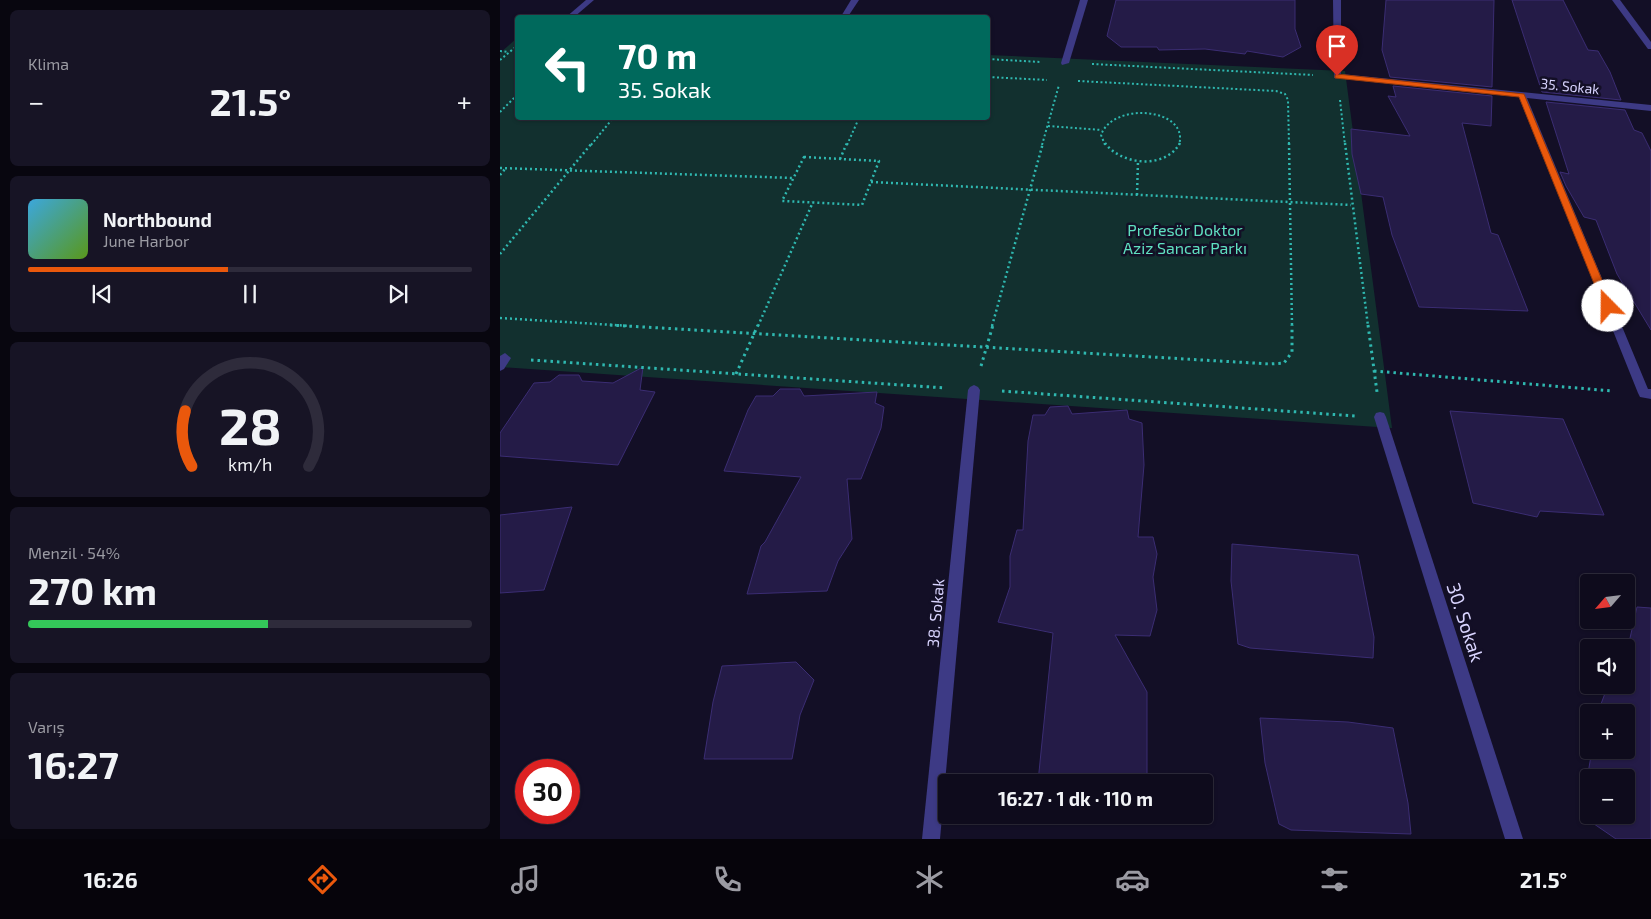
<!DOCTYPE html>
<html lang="tr">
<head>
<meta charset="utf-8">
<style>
	:root { --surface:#0e0b1c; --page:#171425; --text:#f1f3f6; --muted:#9b9ba3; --line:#2e2b3b; --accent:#ea580c }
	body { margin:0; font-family:"Exo 2",sans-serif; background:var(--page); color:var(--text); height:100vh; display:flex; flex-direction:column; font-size:19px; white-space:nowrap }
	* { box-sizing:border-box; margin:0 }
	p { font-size:16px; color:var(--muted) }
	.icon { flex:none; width:28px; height:28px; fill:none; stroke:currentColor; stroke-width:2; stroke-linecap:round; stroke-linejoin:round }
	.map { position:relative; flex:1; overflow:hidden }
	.sheet { display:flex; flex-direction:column; gap:10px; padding:10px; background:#08060f; width:500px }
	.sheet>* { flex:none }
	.guide { position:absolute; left:15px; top:15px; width:475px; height:105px; border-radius:5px; box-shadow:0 1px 4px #0004,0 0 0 1px var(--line); background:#00695c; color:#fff; overflow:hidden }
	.needle { width:32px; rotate:242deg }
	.fabs { position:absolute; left:1080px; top:574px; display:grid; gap:10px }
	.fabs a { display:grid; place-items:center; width:55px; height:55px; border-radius:5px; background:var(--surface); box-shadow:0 1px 4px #0004,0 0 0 1px var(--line); font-size:25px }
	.speed { position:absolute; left:15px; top:759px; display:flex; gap:10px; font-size:25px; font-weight:700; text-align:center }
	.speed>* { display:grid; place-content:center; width:65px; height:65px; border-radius:50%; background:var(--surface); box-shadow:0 1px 4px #0004,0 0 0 1px var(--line); line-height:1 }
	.speed .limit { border:8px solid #d22; background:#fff; color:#111 }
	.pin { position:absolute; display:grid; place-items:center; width:42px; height:42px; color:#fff; margin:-51px -21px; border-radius:50% 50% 50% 0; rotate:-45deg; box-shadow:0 0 5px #0007 }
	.pin .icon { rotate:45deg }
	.me { position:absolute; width:55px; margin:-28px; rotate:338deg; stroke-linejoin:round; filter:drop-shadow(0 0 4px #0008) }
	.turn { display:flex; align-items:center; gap:18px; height:105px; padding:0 20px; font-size:22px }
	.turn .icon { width:65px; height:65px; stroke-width:2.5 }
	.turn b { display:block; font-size:35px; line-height:42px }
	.big { font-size:38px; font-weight:700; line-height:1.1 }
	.sheet .tile { flex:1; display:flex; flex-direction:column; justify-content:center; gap:8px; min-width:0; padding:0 18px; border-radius:8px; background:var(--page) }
	.sheet .dial { align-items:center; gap:0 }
	.dial svg { height:130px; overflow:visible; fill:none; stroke:var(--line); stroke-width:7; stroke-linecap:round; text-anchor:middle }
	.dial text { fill:var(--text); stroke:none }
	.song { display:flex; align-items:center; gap:15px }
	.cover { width:60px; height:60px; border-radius:8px; background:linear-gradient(135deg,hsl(200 70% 55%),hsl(90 70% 35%)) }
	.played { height:5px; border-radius:2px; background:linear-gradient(90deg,var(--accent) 45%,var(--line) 45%) }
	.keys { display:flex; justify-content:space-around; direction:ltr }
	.heat { display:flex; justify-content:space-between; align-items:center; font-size:28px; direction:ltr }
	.charge { height:8px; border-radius:4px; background:linear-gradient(90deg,#34c759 54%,var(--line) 0) }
	.trip { position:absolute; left:438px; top:774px; width:275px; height:50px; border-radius:5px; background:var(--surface); box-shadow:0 1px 4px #0004,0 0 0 1px var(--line); font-weight:700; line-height:50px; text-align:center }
	.dock { display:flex; height:80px; justify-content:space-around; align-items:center; background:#06040b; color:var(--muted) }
	.dock .icon { width:35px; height:35px }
	.dock .selected { color:var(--accent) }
	.dock b { font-size:22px; color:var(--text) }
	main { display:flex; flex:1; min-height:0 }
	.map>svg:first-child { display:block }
</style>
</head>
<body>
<main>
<section class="sheet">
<div class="tile"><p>Klima</p>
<div class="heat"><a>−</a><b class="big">21.5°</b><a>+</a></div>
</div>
<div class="tile">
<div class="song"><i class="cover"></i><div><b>Northbound</b><p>June Harbor</p></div></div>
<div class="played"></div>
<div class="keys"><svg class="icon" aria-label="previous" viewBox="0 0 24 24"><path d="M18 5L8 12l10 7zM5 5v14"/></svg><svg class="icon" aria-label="pause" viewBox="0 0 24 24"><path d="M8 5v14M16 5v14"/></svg><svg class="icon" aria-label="next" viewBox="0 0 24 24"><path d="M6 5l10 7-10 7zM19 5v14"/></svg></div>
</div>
<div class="tile dial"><svg viewBox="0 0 100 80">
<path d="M14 69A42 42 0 1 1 86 69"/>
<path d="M14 69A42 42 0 0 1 10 35" stroke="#ea580c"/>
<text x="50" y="56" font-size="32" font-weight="700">28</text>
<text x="50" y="72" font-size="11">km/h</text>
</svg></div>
<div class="tile"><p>Menzil · 54%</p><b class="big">270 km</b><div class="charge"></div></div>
<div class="tile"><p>Varış</p><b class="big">16:27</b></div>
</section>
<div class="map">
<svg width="1151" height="839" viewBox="0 0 1151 839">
	<rect width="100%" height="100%" fill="#130f26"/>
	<polygon fill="#12302f" points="17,38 18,118 488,118 488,55 845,71 892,428 0,367 0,53"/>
	<g fill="#241b47" stroke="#3b2d73" fill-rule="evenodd">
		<polygon points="616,0 795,0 795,29 801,47 783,57 747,51 745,54 705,49 659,50 657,47 621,47 607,36"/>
		<polygon points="886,0 994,0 992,87 890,77 882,50"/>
		<polygon points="1012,0 1063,0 1088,50 1098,51 1110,72 1121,100 1042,92"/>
		<polygon points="893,86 992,96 991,126 962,123 991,233 998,235 1028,311 919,307 892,235 883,197 861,194 852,154 851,129 910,136 888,96 896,97"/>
		<polygon points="1046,102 1125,110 1134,130 1142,133 1151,151 1151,330 1117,274 1096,220 1084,217 1066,186 1060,172 1069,174"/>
		<polygon points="143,367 140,390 155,392 118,465 0,456 0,433 34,383 50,382 59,375 79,375 82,381 113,383"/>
		<polygon points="280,389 300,389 304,396 377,392 375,403 384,407 381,428 361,479 347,479 352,539 338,561 327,591 247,594 261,546 265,542 301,477 224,471 248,410 256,396 273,396"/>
		<polygon points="568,406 572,414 627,410 629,419 642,423 644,465 638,537 653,537 657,554 653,577 657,610 650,636 615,635 647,692 647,782 538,782 553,633 498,622 510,587 510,556 517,530 523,530 528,441 533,415 545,415 550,407"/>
		<polygon points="950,411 1063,419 1104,515 1040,511 1037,517 973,503"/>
		<polygon points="72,507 44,590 0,593 0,515"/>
		<polygon points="732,544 858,555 874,637 873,658 750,648 738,644 731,581"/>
		<path d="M 1137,607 L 1151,608 L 1151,839 L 1116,839 L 1081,815 L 1092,750 L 1126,750 L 1126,712 L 1098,712 L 1107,688 L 1118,694 L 1120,685 L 1126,685 L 1126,656 ZM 1089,778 L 1126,778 L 1126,815 L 1089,815 Z"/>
		<polygon points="296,662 314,680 300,715 292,759 204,759 213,702 222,666"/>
		<polygon points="760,718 848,722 893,728 908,803 911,834 791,830 779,824 765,763"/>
	</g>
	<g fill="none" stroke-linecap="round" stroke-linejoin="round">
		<g stroke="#2fb8b0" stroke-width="2" stroke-dasharray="2 2.5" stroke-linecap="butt">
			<polyline points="0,51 9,52"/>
			<polyline points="488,59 540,62"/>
			<polyline points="0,60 18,45"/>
			<polyline points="592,64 813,75"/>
			<polyline points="488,77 547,80"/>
			<polyline points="578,81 776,91 785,94 788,100 789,145"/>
			<polyline points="840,100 845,145"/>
			<polyline points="0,112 18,94"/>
			<polyline points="548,126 602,130"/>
			<polyline points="91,145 113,118"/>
			<polyline points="347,145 359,118"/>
			<polyline points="542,145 559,85"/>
			<path d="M 605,145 L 601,135 C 613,101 690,108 679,145"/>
		</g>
		<g stroke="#2fb8b0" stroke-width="2.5" stroke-dasharray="2 3" stroke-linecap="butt">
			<path d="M 605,143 C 621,165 665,170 680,143"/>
			<polyline points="789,143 792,326"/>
			<polyline points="845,143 868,326"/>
			<polygon points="304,157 379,161 362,205 282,201"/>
			<polyline points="340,159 347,143"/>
			<polyline points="0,168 293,178"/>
			<polyline points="0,175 5,169"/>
			<polyline points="371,182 851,205"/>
			<polyline points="637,195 638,161"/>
			<polyline points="0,254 92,143"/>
			<polyline points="0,318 130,326"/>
			<polyline points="258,326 313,202"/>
			<polyline points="492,326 543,143"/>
		</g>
		<g stroke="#2fb8b0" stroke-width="3" stroke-dasharray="2.5 4" stroke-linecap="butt">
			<polyline points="110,325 770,364 784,363 792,352 792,325"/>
			<polyline points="868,325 877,392"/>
			<polyline points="31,360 446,388"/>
			<polyline points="481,366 493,325"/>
			<polyline points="874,371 1113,391"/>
			<polyline points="236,374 258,325"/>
			<polyline points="502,391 855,416"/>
		</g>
		<g fill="#3d3a85" fill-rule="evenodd">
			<polygon points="86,0 94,0 73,18 65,18"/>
			<polygon points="351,0 359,0 347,18 340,18"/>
			<polygon points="580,0 588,0 569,63 562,65 561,63"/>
			<polygon points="833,0 841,0 841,74 1151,105 1151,111 1027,98 1148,389 1151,389 1151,399 1140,397 1138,393 1019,97 834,78"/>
			<polygon points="1112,0 1120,0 1151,42 1151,49 1148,49"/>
			<polygon points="5,353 11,358 4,369 0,371 0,356"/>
			<polygon points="474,385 478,387 480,390 440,839 422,839 468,390 470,387"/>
			<polygon points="880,412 884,413 886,417 1023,839 1005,839 874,417 876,413"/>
		</g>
	</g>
	<polygon fill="#ea580c" stroke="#983908" points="837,74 1024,94 1113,306 1111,308 1104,308 1103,306 1019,97 835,78 835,75"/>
	<g text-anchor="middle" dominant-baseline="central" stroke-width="5" stroke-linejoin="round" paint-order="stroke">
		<g font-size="14" fill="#d9d4ff" stroke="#130f26">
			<text transform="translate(1070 86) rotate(6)">35. Sokak</text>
		</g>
		<g font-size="16" fill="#5fe0c0" stroke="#130f26">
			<text x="685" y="229">Profesör Doktor<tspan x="685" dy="18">Aziz Sancar Parkı</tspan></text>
		</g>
		<g font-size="16" fill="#d9d4ff" stroke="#130f26">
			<text transform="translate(435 613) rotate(-85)">38. Sokak</text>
		</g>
		<g font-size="19" fill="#d9d4ff" stroke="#130f26">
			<text transform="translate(966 622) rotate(72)">30. Sokak</text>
		</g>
	</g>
</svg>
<div class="fabs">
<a><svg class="needle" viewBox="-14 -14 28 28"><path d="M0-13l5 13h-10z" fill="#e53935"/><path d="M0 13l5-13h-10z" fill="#9b9ba3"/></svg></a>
<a><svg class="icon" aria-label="sound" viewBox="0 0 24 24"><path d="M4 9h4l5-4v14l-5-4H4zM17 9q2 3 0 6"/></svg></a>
<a>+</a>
<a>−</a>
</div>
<div class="speed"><div class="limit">30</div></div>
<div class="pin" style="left:837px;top:76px;background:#d93025"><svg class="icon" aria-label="arrive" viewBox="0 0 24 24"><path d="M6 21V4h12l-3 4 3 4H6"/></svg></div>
<svg class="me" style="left:1108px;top:306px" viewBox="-20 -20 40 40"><circle r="19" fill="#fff"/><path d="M0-13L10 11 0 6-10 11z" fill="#ea580c"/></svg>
<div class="trip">16:27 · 1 dk · 110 m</div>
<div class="guide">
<div class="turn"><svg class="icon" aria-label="left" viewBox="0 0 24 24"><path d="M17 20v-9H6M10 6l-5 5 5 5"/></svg><div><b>70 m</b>35. Sokak</div></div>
</div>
</div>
</main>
<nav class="dock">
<b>16:26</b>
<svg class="icon selected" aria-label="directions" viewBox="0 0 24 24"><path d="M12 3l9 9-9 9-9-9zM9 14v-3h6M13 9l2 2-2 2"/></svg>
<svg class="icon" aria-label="music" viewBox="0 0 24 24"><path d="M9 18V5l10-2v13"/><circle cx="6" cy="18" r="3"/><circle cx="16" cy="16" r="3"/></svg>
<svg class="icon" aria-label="phone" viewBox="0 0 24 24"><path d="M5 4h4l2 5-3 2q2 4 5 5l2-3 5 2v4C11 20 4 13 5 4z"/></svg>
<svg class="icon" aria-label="climate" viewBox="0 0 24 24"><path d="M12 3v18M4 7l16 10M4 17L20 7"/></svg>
<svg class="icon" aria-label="car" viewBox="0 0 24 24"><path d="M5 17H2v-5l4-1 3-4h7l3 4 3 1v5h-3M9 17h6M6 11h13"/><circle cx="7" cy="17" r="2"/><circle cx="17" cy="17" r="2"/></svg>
<svg class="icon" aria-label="filters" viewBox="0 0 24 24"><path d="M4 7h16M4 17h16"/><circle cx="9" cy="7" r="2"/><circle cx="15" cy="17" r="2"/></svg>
<b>21.5°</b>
</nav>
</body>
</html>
